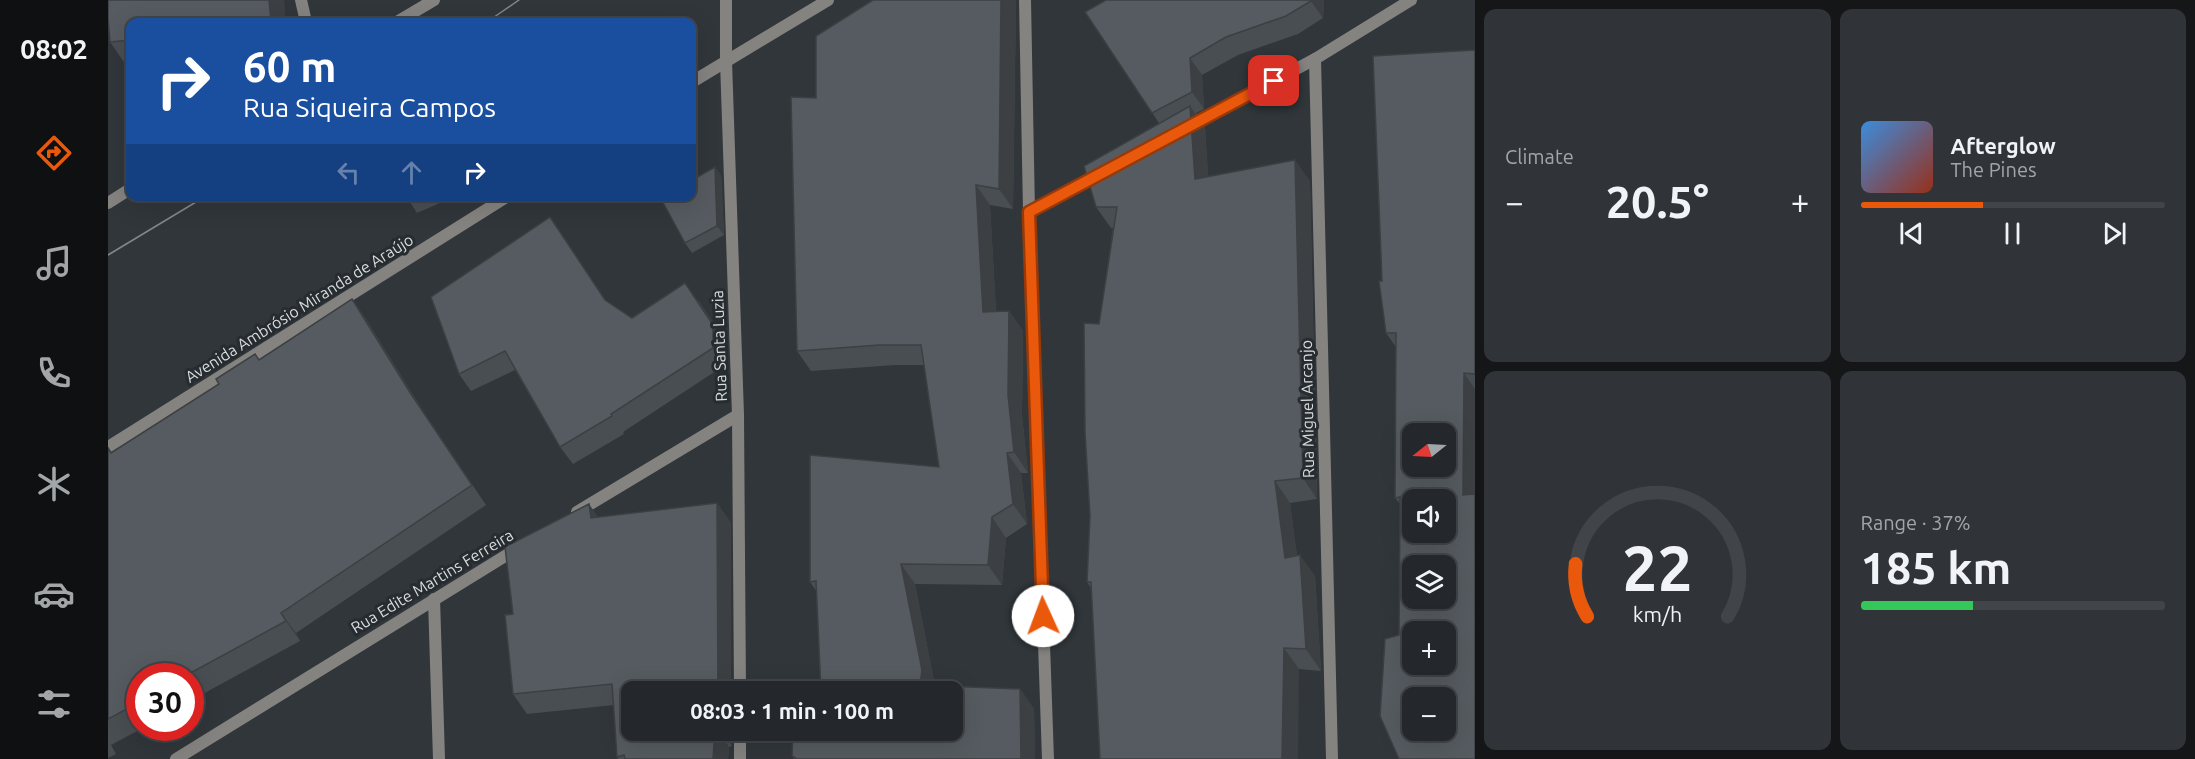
<!DOCTYPE html>
<html lang="en">
<head>
<meta charset="utf-8">
<style>
	:root { --surface:#24282c; --page:#303438; --text:#f1f3f6; --muted:#a3a6a9; --line:#414448; --accent:#ea580c }
	body { margin:0; font-family:Ubuntu,sans-serif; background:var(--page); color:var(--text); height:100vh; display:flex; flex-direction:column; font-size:22px; white-space:nowrap }
	* { box-sizing:border-box; margin:0 }
	p { font-size:20px; color:var(--muted) }
	.icon { flex:none; width:33px; height:33px; fill:none; stroke:currentColor; stroke-width:2; stroke-linecap:round; stroke-linejoin:round }
	.map { position:relative; flex:1; overflow:hidden }
	.sheet { display:flex; flex-direction:column; gap:9px; padding:9px; background:#141618; width:720px }
	.sheet>* { flex:none }
	.hud { position:absolute; left:18px; top:18px; width:570px; height:183px; border-radius:12px; box-shadow:0 6px 24px #0002,0 0 0 2px var(--line); background:#1a4fa0; color:#fff; overflow:hidden }
	.needle { width:39px; rotate:252deg }
	.tools { position:absolute; left:1294px; top:423px; display:grid; gap:12px }
	.tools a { display:grid; place-items:center; width:54px; height:54px; border-radius:12px; background:var(--surface); box-shadow:0 6px 24px #0002,0 0 0 2px var(--line); font-size:30px }
	.speed { position:absolute; left:18px; top:663px; display:flex; gap:12px; font-size:30px; font-weight:700; text-align:center }
	.speed>* { display:grid; place-content:center; width:78px; height:78px; border-radius:50%; background:var(--surface); box-shadow:0 6px 24px #0002,0 0 0 2px var(--line); line-height:1 }
	.speed .limit { border:9px solid #d22; background:#fff; color:#111 }
	.pin { position:absolute; display:grid; place-items:center; width:51px; height:51px; color:#fff; margin:-26px; border-radius:12px; box-shadow:0 3px 9px #0006 }
	.me { position:absolute; width:66px; margin:-33px; rotate:358deg; stroke-linejoin:round; filter:drop-shadow(0 0 4px #0008) }
	.turn { display:flex; align-items:center; gap:21px; height:126px; padding:0 18px; font-size:27px }
	.turn .icon { width:78px; height:78px; stroke-width:2.5 }
	.turn b { display:block; font-size:42px; line-height:51px }
	.lanes { display:flex; align-items:center; height:57px; padding:0 18px; background:#0003; justify-content:center; gap:30px; direction:ltr }
	.lanes .off { opacity:.35 }
	.big { font-size:45px; font-weight:600; line-height:1.1 }
	.sheet .widget { flex:1; display:flex; flex-direction:column; justify-content:center; gap:9px; min-width:0; padding:0 21px; border-radius:12px; background:var(--page) }
	.sheet .dial { align-items:center; gap:0 }
	.dial svg { height:156px; overflow:visible; fill:none; stroke:var(--line); stroke-width:7; stroke-linecap:round; text-anchor:middle }
	.dial text { fill:var(--text); stroke:none }
	.song { display:flex; align-items:center; gap:18px }
	.cover { width:72px; height:72px; border-radius:9px; background:linear-gradient(135deg,hsl(210 70% 55%),hsl(10 70% 35%)) }
	.played { height:6px; border-radius:3px; background:linear-gradient(90deg,var(--accent) 40%,var(--line) 40%) }
	.keys { display:flex; justify-content:space-around; direction:ltr }
	.heat { display:flex; justify-content:space-between; align-items:center; font-size:33px; direction:ltr }
	.charge { height:9px; border-radius:4px; background:linear-gradient(90deg,#34c759 37%,var(--line) 0) }
	.sheet .tiles { flex:1; display:grid; gap:9px; grid-template-columns:repeat(2,1fr) }
	.trip { position:absolute; left:513px; top:681px; width:342px; height:60px; border-radius:12px; background:var(--surface); box-shadow:0 6px 24px #0002,0 0 0 2px var(--line); font-weight:600; line-height:60px; text-align:center }
	main { display:flex; flex:1; min-height:0 }
	.dock { display:flex; flex-direction:column; width:108px; justify-content:space-around; align-items:center; background:#0e1012; color:var(--muted) }
	.dock .icon { width:42px; height:42px }
	.dock .on { color:var(--accent) }
	.dock b { font-size:27px; color:var(--text) }
	.map>svg:first-child { display:block }
</style>
</head>
<body>
<main>
<nav class="dock">
<b>08:02</b>
<svg class="icon on" aria-label="directions" viewBox="0 0 24 24"><path d="M12 3l9 9-9 9-9-9zM9 14v-3h6M13 9l2 2-2 2"/></svg>
<svg class="icon" aria-label="music" viewBox="0 0 24 24"><path d="M9 18V5l10-2v13"/><circle cx="6" cy="18" r="3"/><circle cx="16" cy="16" r="3"/></svg>
<svg class="icon" aria-label="phone" viewBox="0 0 24 24"><path d="M5 4h4l2 5-3 2q2 4 5 5l2-3 5 2v4C11 20 4 13 5 4z"/></svg>
<svg class="icon" aria-label="climate" viewBox="0 0 24 24"><path d="M12 3v18M4 7l16 10M4 17L20 7"/></svg>
<svg class="icon" aria-label="car" viewBox="0 0 24 24"><path d="M5 17H2v-5l4-1 3-4h7l3 4 3 1v5h-3M9 17h6M6 11h13"/><circle cx="7" cy="17" r="2"/><circle cx="17" cy="17" r="2"/></svg>
<svg class="icon" aria-label="filters" viewBox="0 0 24 24"><path d="M4 7h16M4 17h16"/><circle cx="9" cy="7" r="2"/><circle cx="15" cy="17" r="2"/></svg>
</nav>
<div class="map">
<svg width="1367" height="759" viewBox="0 0 1367 759">
	<rect width="100%" height="100%" fill="#30363a"/>
	<g fill="none" stroke-linecap="round" stroke-linejoin="round">
		<g stroke="#848380" stroke-width="12">
			<polyline points="193,0 198,22"/>
			<polyline points="618,0 618,61 630,415 632,692"/>
			<polyline points="917,0 921,212 940,759"/>
			<polyline points="289,22 326,0"/>
			<polyline points="1207,59 1224,759"/>
			<polyline points="584,82 720,0"/>
			<polyline points="1078,128 1207,59 1303,0"/>
			<polyline points="0,203 22,189"/>
			<polyline points="921,212 993,173"/>
			<polyline points="0,447 400,196"/>
			<polyline points="469,512 630,415"/>
			<polyline points="326,599 331,759"/>
			<polyline points="632,730 632,759"/>
			<polyline points="68,759 410,548"/>
		</g>
		<g stroke="#82878a" stroke-width="1.5">
			<polyline points="379,22 411,0"/>
			<polyline points="0,255 98,196"/>
		</g>
	</g>
	<g fill="#494e53">
		<polygon points="0,0 176,0 177,22 22,22 22,65 18,65 2,42 0,19"/>
		<polygon points="765,0 908,0 905,209 882,205 888,312 901,311 915,331 914,415 920,473 913,473 919,524 898,538 894,585 807,584 827,686 912,689 926,709 927,759 686,759 684,756 844,730 713,692 709,592 702,582 831,467 816,365 787,365 703,371 689,351 708,98"/>
		<polygon points="1216,0 1215,18 1190,34 1130,55 1094,75 1096,109 1088,113 1097,127 1100,177 1202,181 1209,499 1182,503 1189,556 1207,576 1213,671 1191,669 983,588 979,582 991,324 1005,228 1003,228 988,207 1051,123 977,12"/>
		<polygon points="1367,50 1367,759 1291,635 1292,504 1287,498 1288,347 1278,333 1274,281"/>
		<polygon points="607,167 613,176 616,235 584,253 577,243"/>
		<polygon points="298,196 348,196 309,213"/>
		<polygon points="454,235 498,301 524,318 590,300 618,342 617,365 515,432 516,434 465,464 452,447 407,370 363,391 351,374"/>
		<polygon points="244,299 258,319 317,414 378,505 188,633 192,641 82,701 82,676 32,676 32,728 35,728 3,745 8,754 0,758 0,447 4,453 111,384 151,360"/>
		<polygon points="609,503 623,523 524,730 624,730 624,746 621,747 620,759 510,759 509,757 506,705 419,714 405,694 405,614 490,517"/>
	</g>
	<g fill="#3c4043">
		<polygon points="161,0 176,0 177,22 163,22"/>
		<polygon points="893,0 908,0 905,209 891,189"/>
		<polygon points="1203,0 1216,0 1215,18 1203,1"/>
		<polygon points="1082,58 1094,75 1096,109 1084,92"/>
		<polygon points="1082,106 1097,127 1102,201 1087,179"/>
		<polygon points="1187,160 1202,181 1209,499 1195,478"/>
		<polygon points="607,167 613,176 616,235 609,226"/>
		<polygon points="868,185 882,205 889,332 875,312"/>
		<polygon points="244,299 258,319 317,414 378,505 303,394"/>
		<polygon points="590,300 618,342 617,365 605,348"/>
		<polygon points="901,311 915,331 914,415 920,473 906,452 900,395"/>
		<polygon points="1356,373 1367,389 1367,512 1355,495"/>
		<polygon points="899,453 913,473 919,524 905,504"/>
		<polygon points="1167,481 1182,503 1192,579 1177,558"/>
		<polygon points="609,503 623,523 623,692 610,692"/>
		<polygon points="481,504 495,524 483,518"/>
		<polygon points="884,517 898,538 894,585 880,565"/>
		<polygon points="1192,555 1207,576 1213,671 1198,649"/>
		<polygon points="793,564 807,584 828,690 812,685"/>
		<polygon points="173,613 188,633 192,641 178,621"/>
		<polygon points="1176,648 1191,669 1190,759 1174,759"/>
		<polygon points="912,689 926,709 927,759 913,759"/>
		<polygon points="607,730 610,730 621,747 620,759 605,759"/>
		<polygon points="613,730 624,730 624,746"/>
	</g>
	<g fill="#555b60" stroke="#3c4043" stroke-width="1.5" fill-rule="evenodd">
		<polygon points="0,0 161,0 163,22 22,22 22,40 2,42 0,19"/>
		<polygon points="765,0 893,0 891,189 868,185 875,312 901,311 900,395 906,452 899,453 905,504 884,517 880,565 793,564 814,670 812,685 912,689 913,759 689,759 684,756 685,730 844,730 844,692 713,692 708,581 702,582 702,455 831,467 813,345 772,345 689,351 683,97 708,98 708,36"/>
		<polygon points="998,0 1203,0 1203,1 1178,16 1118,37 1082,58 1084,92 1044,113 977,12"/>
		<path d="M 1367,50 L 1367,374 L 1356,373 L 1355,495 L 1367,494 L 1367,759 L 1291,759 L 1272,716 L 1277,639 L 1291,635 L 1292,497 L 1287,498 L 1288,333 L 1278,333 L 1271,281 L 1274,281 L 1265,56 ZM 1305,434 L 1338,434 L 1338,466 L 1305,466 ZM 1305,500 L 1338,500 L 1338,532 L 1305,532 ZM 1305,566 L 1338,566 L 1338,598 L 1305,598 ZM 1305,632 L 1338,632 L 1338,664 L 1305,664 ZM 1305,698 L 1338,698 L 1338,730 L 1305,730 Z"/>
		<polygon points="1082,106 1087,179 1187,160 1195,478 1167,481 1177,558 1192,555 1198,649 1176,648 1174,759 992,759 983,582 979,582 982,516 977,432 976,323 991,324 1009,207 988,207 976,166"/>
		<polygon points="607,167 609,226 577,243 552,197 553,196 584,196 584,180"/>
		<polygon points="442,217 497,300 524,318 577,283 605,325 605,348 503,414 504,416 452,447 397,351 351,374 323,297"/>
		<polygon points="244,299 303,394 364,485 173,613 178,621 77,676 32,676 32,702 0,719 0,448 3,453 111,384 108,379 147,354 151,360"/>
		<polygon points="609,503 610,692 524,692 524,730 607,730 605,759 517,759 516,755 509,757 504,684 405,694 397,615 405,614 397,547 481,504 483,518"/>
	</g>
	<g fill="none" stroke-linecap="round" stroke-linejoin="round">
		<defs>
			<polyline id="route" points="935,616 921,212 1166,81"/>
		</defs>
		<use href="#route" stroke="#983908" stroke-width="15"/>
		<use href="#route" stroke="#ea580c" stroke-width="10"/>
	</g>
	<g text-anchor="middle" dominant-baseline="central" stroke-width="6" stroke-linejoin="round" paint-order="stroke">
		<g font-size="16" fill="#d9dcdf" stroke="#262c2f">
			<text transform="translate(191 308) rotate(-32)">Avenida Ambrósio Miranda de Araújo</text>
			<text transform="translate(611 346) rotate(-92)">Rua Santa Luzia</text>
			<text transform="translate(1199 409) rotate(-91)">Rua Miguel Arcanjo</text>
			<text transform="translate(324 581) rotate(-31)">Rua Edite Martins Ferreira</text>
		</g>
	</g>
</svg>
<div class="tools">
<a><svg class="needle" viewBox="-14 -14 28 28"><path d="M0-13l5 13h-10z" fill="#e53935"/><path d="M0 13l5-13h-10z" fill="#a3a6a9"/></svg></a>
<a><svg class="icon" aria-label="sound" viewBox="0 0 24 24"><path d="M4 9h4l5-4v14l-5-4H4zM17 9q2 3 0 6"/></svg></a>
<a><svg class="icon" aria-label="layers" viewBox="0 0 24 24"><path d="M12 4l9 5-9 5-9-5zM3 14l9 5 9-5"/></svg></a>
<a>+</a>
<a>−</a>
</div>
<div class="speed"><div class="limit">30</div></div>
<div class="pin" style="left:1166px;top:81px;background:#d93025"><svg class="icon" aria-label="arrive" viewBox="0 0 24 24"><path d="M6 21V4h12l-3 4 3 4H6"/></svg></div>
<svg class="me" style="left:935px;top:616px" viewBox="-20 -20 40 40"><circle r="19" fill="#fff"/><path d="M0-13L10 11 0 6-10 11z" fill="#ea580c"/></svg>
<div class="trip">08:03 · 1 min · 100 m</div>
<div class="hud">
<div class="turn"><svg class="icon" aria-label="right" viewBox="0 0 24 24"><path d="M7 20v-9h11M14 6l5 5-5 5"/></svg><div><b>60 m</b>Rua Siqueira Campos</div></div>
<div class="lanes"><svg class="icon off" aria-label="left" viewBox="0 0 24 24"><path d="M17 20v-9H6M10 6l-5 5 5 5"/></svg><svg class="icon off" aria-label="ahead" viewBox="0 0 24 24"><path d="M12 20V5M6 11l6-6 6 6"/></svg><svg class="icon" aria-label="right" viewBox="0 0 24 24"><path d="M7 20v-9h11M14 6l5 5-5 5"/></svg></div>
</div>
</div>
<section class="sheet">
<div class="tiles">
<div class="widget"><p>Climate</p>
<div class="heat"><a>−</a><b class="big">20.5°</b><a>+</a></div>
</div>
<div class="widget">
<div class="song"><i class="cover"></i><div><b>Afterglow</b><p>The Pines</p></div></div>
<div class="played"></div>
<div class="keys"><svg class="icon" aria-label="previous" viewBox="0 0 24 24"><path d="M18 5L8 12l10 7zM5 5v14"/></svg><svg class="icon" aria-label="pause" viewBox="0 0 24 24"><path d="M8 5v14M16 5v14"/></svg><svg class="icon" aria-label="next" viewBox="0 0 24 24"><path d="M6 5l10 7-10 7zM19 5v14"/></svg></div>
</div>
<div class="widget dial"><svg viewBox="0 0 100 80">
<path d="M14 69A42 42 0 1 1 86 69"/>
<path d="M14 69A42 42 0 0 1 8 42" stroke="#ea580c"/>
<text x="50" y="56" font-size="32" font-weight="700">22</text>
<text x="50" y="72" font-size="11">km/h</text>
</svg></div>
<div class="widget"><p>Range · 37%</p><b class="big">185 km</b><div class="charge"></div></div>
</div>
</section>
</main>
</body>
</html>
